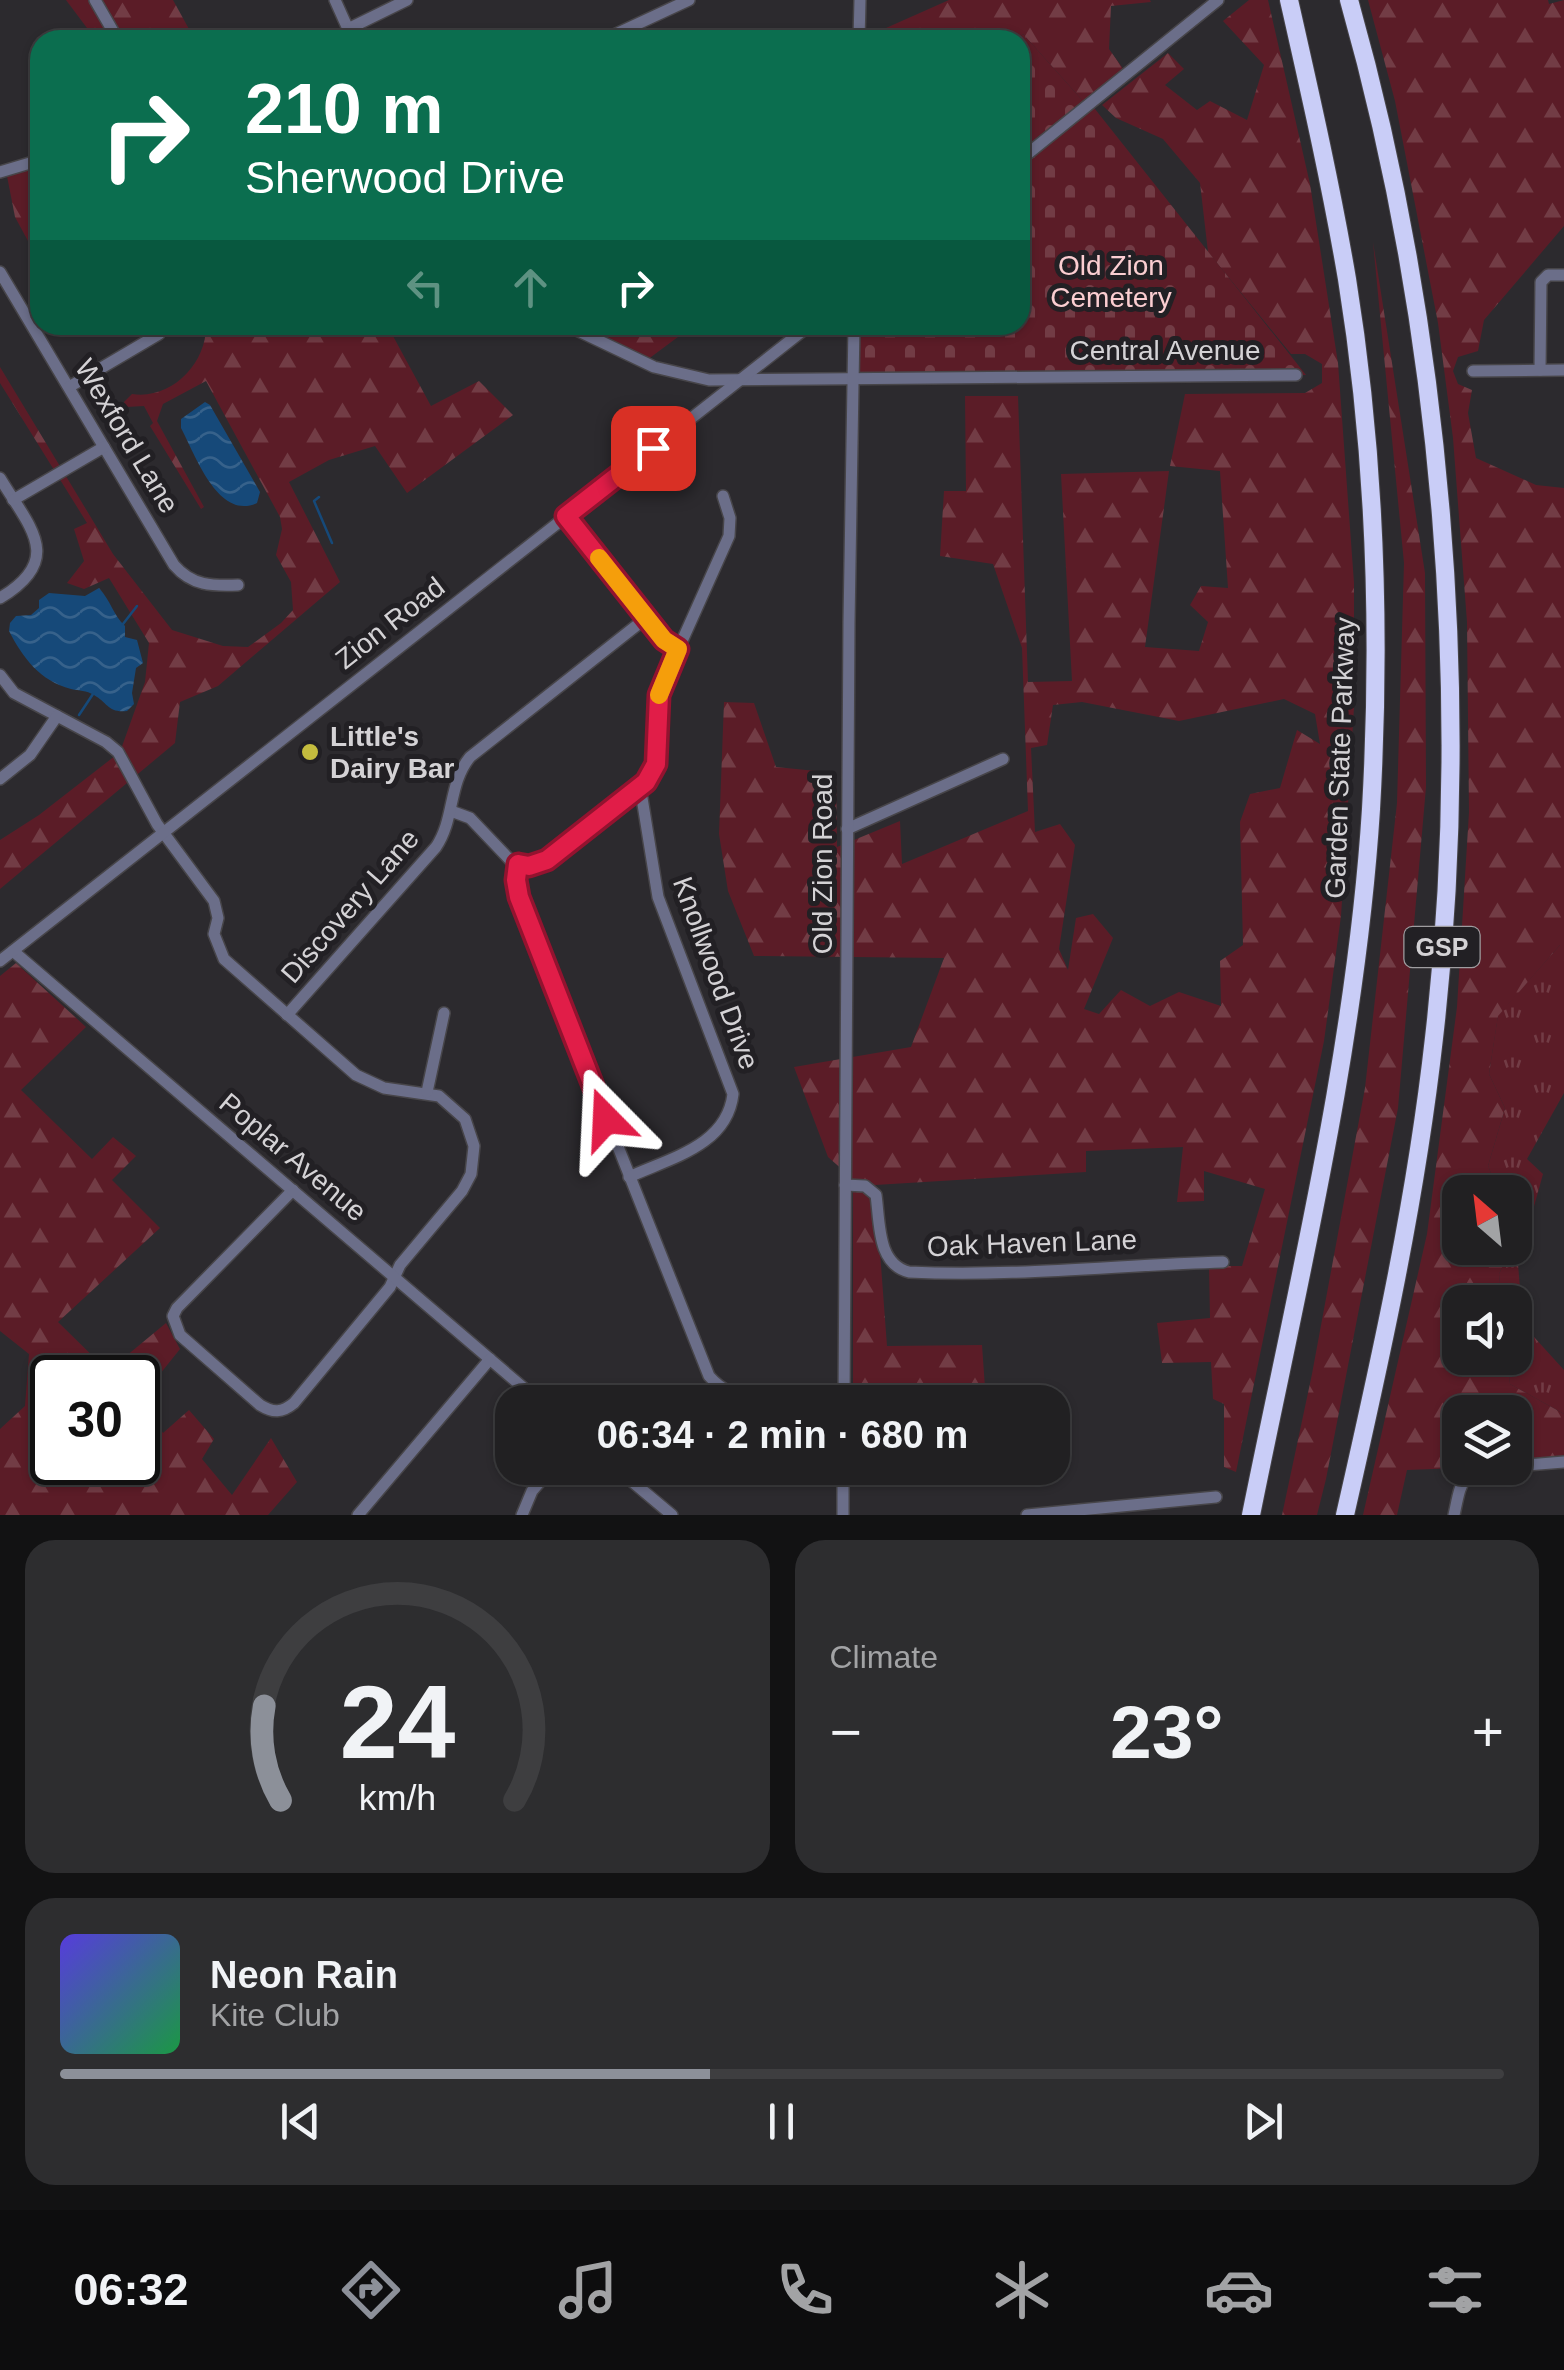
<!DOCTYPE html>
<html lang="en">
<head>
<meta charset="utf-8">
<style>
	:root { --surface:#212022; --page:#2d2d2f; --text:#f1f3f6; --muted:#a2a3a5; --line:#3e3e40; --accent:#8c9099 }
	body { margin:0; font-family:Arial,sans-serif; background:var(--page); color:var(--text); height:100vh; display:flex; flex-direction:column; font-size:38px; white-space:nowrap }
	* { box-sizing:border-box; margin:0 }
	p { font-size:32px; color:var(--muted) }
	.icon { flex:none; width:55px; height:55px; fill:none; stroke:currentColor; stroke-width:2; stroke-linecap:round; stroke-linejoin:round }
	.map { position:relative; height:1515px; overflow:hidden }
	.panel { display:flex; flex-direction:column; gap:25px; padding:25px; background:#121213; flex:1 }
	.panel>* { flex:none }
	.guide { position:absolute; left:30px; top:30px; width:1000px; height:305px; border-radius:30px; box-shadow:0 2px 8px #0004,0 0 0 2px var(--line); background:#0b6e4f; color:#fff; overflow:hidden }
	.needle { width:65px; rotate:332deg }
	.fabs { position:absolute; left:1442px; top:1175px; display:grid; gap:20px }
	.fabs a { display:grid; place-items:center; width:90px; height:90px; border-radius:20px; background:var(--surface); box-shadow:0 2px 8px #0004,0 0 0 2px var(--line); font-size:50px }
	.speed { position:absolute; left:30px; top:1355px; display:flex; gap:20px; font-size:50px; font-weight:700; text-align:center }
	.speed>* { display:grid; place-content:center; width:130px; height:130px; border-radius:50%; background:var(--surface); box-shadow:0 2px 8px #0004,0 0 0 2px var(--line); line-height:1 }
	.speed .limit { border:5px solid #111; border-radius:15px; background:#fff; color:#111 }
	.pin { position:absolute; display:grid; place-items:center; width:85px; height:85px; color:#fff; margin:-42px; border-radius:20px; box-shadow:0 5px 15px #0006 }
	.me { position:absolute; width:110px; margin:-55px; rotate:339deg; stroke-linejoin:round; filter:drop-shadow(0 0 8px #0008) }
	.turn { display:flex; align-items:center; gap:35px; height:210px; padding:0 50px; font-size:45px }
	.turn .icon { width:130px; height:130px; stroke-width:2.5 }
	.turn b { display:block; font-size:70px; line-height:85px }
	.lanes { display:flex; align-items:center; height:95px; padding:0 50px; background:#0003; justify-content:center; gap:50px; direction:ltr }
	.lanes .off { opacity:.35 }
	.big { font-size:75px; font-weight:700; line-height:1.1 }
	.panel .widget { flex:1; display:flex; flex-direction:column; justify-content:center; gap:15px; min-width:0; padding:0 35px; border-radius:30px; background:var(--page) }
	.panel .dial { align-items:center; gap:0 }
	.dial svg { height:260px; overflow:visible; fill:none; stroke:var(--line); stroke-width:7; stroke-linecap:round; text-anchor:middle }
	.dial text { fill:var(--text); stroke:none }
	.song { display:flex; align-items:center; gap:30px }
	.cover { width:120px; height:120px; border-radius:15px; background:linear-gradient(135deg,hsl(250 70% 55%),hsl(140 70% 35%)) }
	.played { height:10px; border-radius:5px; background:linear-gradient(90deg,var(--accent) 45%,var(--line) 45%) }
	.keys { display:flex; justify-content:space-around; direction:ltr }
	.heat { display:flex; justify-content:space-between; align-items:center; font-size:55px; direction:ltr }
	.panel .tiles { flex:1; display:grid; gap:25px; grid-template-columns:1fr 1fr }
	.widget:last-child { grid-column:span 2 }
	.trip { position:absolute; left:495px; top:1385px; width:575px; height:100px; border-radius:30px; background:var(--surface); box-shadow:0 2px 8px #0004,0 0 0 2px var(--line); font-weight:700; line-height:100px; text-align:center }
	.tabs { display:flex; height:160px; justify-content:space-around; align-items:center; background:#0d0d0e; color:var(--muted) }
	.tabs .icon { width:70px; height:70px }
	.tabs .on { color:var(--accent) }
	.tabs b { font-size:45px; color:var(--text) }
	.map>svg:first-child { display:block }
</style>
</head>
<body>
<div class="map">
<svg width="1564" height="1515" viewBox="0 0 1564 1515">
	<defs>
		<pattern id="grass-tufts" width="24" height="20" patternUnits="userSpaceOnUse" patternTransform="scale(2.5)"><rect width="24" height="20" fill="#5b1c27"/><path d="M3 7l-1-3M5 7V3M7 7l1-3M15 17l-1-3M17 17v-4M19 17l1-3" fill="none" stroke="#723c45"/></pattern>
		<pattern id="forest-firs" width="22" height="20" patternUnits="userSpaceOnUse" patternTransform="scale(2.5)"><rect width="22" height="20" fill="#5b1c27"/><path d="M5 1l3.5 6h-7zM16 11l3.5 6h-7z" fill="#723c45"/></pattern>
		<pattern id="cemetery-stones" width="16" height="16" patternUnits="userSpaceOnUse" patternTransform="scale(2.5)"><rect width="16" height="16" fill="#5b1c27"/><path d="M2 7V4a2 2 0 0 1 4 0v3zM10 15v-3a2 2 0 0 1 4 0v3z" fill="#723c45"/></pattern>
		<pattern id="water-waves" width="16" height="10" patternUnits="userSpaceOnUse" patternTransform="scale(2.5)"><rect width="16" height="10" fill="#164979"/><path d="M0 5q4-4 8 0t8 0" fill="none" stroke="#37628b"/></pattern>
	</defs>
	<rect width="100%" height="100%" fill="#2c2a2e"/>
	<polygon fill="url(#grass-tufts)" points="1560,945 1564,945 1564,1093 1527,1159 1543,1174 1518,1264 1523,1325 1564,1370 1564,1414 1510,1384 1507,1358 1515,1358 1515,1302 1502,1302 1499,1274 1511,1248 1515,1248 1515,1192 1499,1192 1488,1166 1505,1108 1489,1074 1498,1015"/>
	<g fill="url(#forest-firs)" fill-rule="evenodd">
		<polygon points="66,0 173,0 195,40 96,40"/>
		<polygon points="949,0 1150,0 1151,2 1111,6 1109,49 1124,70 1083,101 1023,34 1015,40 859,40"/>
		<path d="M 1249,0 L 1268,0 L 1310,184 L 1338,363 L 1354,583 L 1354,707 L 1341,916 L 1324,1041 L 1236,1472 L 1224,1467 L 1224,1404 L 1213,1399 L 1211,1362 L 1162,1363 L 1157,1323 L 1210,1318 L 1209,1266 L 1242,1266 L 1265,1189 L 1204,1171 L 1204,1201 L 1177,1202 L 1183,1147 L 1086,1151 L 1086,1172 L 875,1185 L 887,1346 L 982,1345 L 986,1402 L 906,1402 L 905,1393 L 853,1394 L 853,1179 L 828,1157 L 794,1067 L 911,1047 L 944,958 L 754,956 L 728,891 L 719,834 L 724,702 L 754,703 L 776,767 L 836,773 L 837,847 L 900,821 L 902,864 L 1028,811 L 1022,648 L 993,564 L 940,556 L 944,491 L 966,491 L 965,396 L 1018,396 L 1028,682 L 1072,681 L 1061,474 L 1169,471 L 1145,647 L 1199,651 L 1208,622 L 1190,605 L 1201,586 L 1228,588 L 1220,471 L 1170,466 L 1185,394 L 1305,393 L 1322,383 L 1322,364 L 1305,354 L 1291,354 L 1208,252 L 1200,183 L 1163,139 L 1116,118 L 1102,105 L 1168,53 L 1184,69 L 1165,85 L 1197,110 L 1210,101 L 1247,120 L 1264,65 L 1223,21 ZM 1284,699 L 1315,714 L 1320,744 L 1297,730 L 1280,788 L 1250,794 L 1240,822 L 1243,945 L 1220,961 L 1221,1006 L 1179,992 L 1150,1006 L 1121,990 L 1099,1014 L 1084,1009 L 1113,938 L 1093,914 L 1076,918 L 1068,970 L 1059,949 L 1075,845 L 1060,824 L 1035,832 L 1031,748 L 1047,745 L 1053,705 L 1082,702 L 1179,721 Z"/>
		<polygon points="1368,0 1548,0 1549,4 1564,0 1564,226 1484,320 1478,351 1458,357 1453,371 1458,384 1472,390 1468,413 1476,458 1536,485 1564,488 1564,945 1560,945 1498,1016 1489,1074 1505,1108 1488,1166 1499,1192 1460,1192 1460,1248 1511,1248 1499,1274 1502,1302 1460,1302 1460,1358 1507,1358 1510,1384 1564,1414 1564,1462 1515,1465 1515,1412 1460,1412 1460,1468 1407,1470 1397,1515 1363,1515 1427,1234 1457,1007 1469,812 1467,622 1453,438 1438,323 1395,101"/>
		<polygon points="40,166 40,263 15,217 7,176"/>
		<polygon points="1373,242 1425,573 1426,787 1398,1108 1326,1479 1317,1515 1282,1515 1312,1374 1365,1088 1397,803 1404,563"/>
		<path d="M 206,325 L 387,325 L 431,406 L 479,381 L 513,415 L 407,493 L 375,446 L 329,460 L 289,482 L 340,582 L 218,686 L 180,702 L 175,743 L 0,889 L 0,840 L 39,815 L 120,752 L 145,682 L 149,643 L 109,578 L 84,589 L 67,583 L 84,561 L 74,529 L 87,523 L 0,383 L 0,367 L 113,554 L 172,630 L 223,646 L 248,647 L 281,623 L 293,610 L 291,582 L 276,555 L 282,529 L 280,517 L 206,381 L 163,404 L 157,421 L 204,507 L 201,509 L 150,426 L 153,423 L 144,406 L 126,407 L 124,402 L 132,394 C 172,400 207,363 206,325 Z"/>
		<polygon points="565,325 694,325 643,363"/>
		<path d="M 16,963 L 86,1027 L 21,1090 L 92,1159 L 113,1137 L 136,1156 L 112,1180 L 160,1228 L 58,1322 L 108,1371 L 166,1323 L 180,1349 L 140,1399 L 163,1433 L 189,1410 L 214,1439 L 202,1459 L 232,1495 L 271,1438 L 297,1482 L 268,1515 L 0,1515 L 0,1429 L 25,1406 L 29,1354 L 0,1331 L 0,976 ZM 52,1378 L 138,1378 L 138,1462 L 52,1462 Z"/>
	</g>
	<g fill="url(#cemetery-stones)">
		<polygon points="1023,34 1083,101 1020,151 1020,40 1015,40"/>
		<polygon points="1091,104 1306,375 945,377 860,372 857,325 1020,325 1020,160"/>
	</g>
	<g fill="url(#water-waves)">
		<path d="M 205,402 L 210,405 L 260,492 L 257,503 C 218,521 195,454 181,428 L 181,419 Z"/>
		<path d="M 99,588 C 111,601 113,615 125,626 L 125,637 L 137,640 L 143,663 L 136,668 L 132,693 L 134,704 L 127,711 C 108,713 108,703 94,695 C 86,690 80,691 71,689 C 40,681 23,658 9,631 L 10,623 L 16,616 L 31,615 L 39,608 L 39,600 L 49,593 L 85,596 Z"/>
	</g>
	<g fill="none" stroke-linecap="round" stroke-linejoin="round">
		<g stroke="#164979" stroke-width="2.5">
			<polyline points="319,497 314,501 332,543"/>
			<polyline points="123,624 137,606"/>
			<polyline points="79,715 93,694"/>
		</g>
		<defs>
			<g id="minor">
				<polyline points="95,0 118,40"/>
				<polyline points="335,0 353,40"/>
				<polyline points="348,29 407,0"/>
				<polyline points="603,40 689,0"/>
				<polyline points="859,40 860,0"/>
				<polyline points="1020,160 1218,0"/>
				<polyline points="0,172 40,160"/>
				<path d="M 0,272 L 174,565 C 192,586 212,586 238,585"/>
				<polyline points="566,325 654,367 709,380 1296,375"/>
				<polyline points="1540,370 1541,282 1548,275 1564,275"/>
				<polyline points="1473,371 1564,370"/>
				<polyline points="69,387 159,334"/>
				<path d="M 0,478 C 30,528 65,559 0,598"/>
				<polyline points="13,500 104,447"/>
				<polyline points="566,516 664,640 678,649"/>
				<path d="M 0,675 L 14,693 L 106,742 L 118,752 L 157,824 L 214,901 L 218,918 L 214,934 L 224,959 L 356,1075 L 384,1088 L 439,1096 L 465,1119 L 474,1146 L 471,1174 L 462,1191 L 400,1265 L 390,1287 L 294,1403 C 282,1413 273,1413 260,1405 L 180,1335 L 173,1316 L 177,1308 L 293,1190"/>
				<polyline points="0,779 30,755 57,716"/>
				<polyline points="451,811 470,818 511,861 529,866 547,861 653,773 661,688 729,536 730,518 723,496"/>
				<polyline points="847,829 1003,759"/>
				<path d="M 518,864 L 516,880 L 519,897 L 709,1376 C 743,1415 799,1398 844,1395"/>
				<polyline points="13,951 540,1402"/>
				<polyline points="0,961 810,325"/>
				<path d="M 287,1015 L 436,847 C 455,819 448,784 470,757 L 646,618"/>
				<polyline points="427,1092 444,1013"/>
				<path d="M 629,1177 C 670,1158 727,1146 733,1094 L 658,897 L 642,798 L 634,792"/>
				<path d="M 845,1185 L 865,1186 L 876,1195 C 880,1223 877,1264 909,1272 C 1014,1277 1119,1265 1223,1262"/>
				<polyline points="844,1402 849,622 854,325"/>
				<polyline points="1515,1466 1564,1462"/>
				<polyline points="616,1468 672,1515"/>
				<polyline points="358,1515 490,1359"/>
				<polyline points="522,1515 532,1491 552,1468"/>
				<polyline points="843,1515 843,1468"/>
				<polyline points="1027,1515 1216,1497"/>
				<path d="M 1454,1515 C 1461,1483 1460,1471 1496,1468"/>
			</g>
			<g id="highway">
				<path d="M 1251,1515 C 1298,1282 1356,1047 1371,809 C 1381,634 1375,452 1347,279 C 1331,185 1310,93 1289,0"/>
				<path d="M 1345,1515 C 1381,1357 1416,1200 1434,1038 C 1473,700 1442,328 1349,0"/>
			</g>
		</defs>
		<use href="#minor" stroke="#474549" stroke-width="14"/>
		<use href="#highway" stroke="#474549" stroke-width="20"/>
		<use href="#minor" stroke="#6b6e89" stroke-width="11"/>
		<use href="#highway" stroke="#c9cdf7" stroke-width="18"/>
	</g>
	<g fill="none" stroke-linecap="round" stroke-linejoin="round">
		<defs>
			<polyline id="route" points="606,1119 519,897 516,880 518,864 529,866 547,860 646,782 656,764 659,695 678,649 664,640 566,516 653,448"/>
		</defs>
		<use href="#route" stroke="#92132f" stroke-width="25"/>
		<use href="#route" stroke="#e11d48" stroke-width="18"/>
		<polyline stroke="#f59e0b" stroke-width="18" points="599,558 664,640 678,649 659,695"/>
	</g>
	<circle fill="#c4bc3e" stroke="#222024" stroke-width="4" cx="310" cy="752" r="10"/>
	<g text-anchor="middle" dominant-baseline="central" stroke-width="10" stroke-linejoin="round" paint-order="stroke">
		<rect fill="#222024" stroke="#9f9da0" stroke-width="2.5" x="1404.5" y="927" width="75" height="40" rx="8"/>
		<g font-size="25" font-weight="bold" fill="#d4d2d5">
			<text x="1442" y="947">GSP</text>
		</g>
		<g font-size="28" fill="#fbced1" stroke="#222024">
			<text x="1111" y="265">Old Zion<tspan x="1111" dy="32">Cemetery</tspan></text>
		</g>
		<g font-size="28" fill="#d4d2d5" stroke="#222024">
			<text x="1165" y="350">Central Avenue</text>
			<text transform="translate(127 436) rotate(59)">Wexford Lane</text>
			<text transform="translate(390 623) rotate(-38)">Zion Road</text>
			<text transform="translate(1340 758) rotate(-88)">Garden State Parkway</text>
			<text transform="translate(822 864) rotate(-90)">Old Zion Road</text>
			<text transform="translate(350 906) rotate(-49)">Discovery Lane</text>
			<text transform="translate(716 973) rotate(70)">Knollwood Drive</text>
			<text transform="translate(293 1157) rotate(40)">Poplar Avenue</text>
			<text transform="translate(1032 1243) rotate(-2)">Oak Haven Lane</text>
		</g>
		<g font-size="28" font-weight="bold" fill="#d4d2d5" stroke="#222024" text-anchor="start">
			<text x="330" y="736">Little's<tspan x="330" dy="32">Dairy Bar</tspan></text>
		</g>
	</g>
</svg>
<div class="fabs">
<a><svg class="needle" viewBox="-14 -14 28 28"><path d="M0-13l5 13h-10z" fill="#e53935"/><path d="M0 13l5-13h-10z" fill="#a2a3a5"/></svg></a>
<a><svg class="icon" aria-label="sound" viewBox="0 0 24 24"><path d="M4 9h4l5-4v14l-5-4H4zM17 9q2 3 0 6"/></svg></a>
<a><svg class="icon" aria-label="layers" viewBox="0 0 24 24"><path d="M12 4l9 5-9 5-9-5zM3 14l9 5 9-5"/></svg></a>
</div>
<div class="speed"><div class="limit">30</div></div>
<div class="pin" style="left:653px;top:448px;background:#d93025"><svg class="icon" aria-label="arrive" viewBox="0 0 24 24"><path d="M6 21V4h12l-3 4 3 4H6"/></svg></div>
<svg class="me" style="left:606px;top:1119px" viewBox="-20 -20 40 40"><path d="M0-17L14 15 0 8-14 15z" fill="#e11d48" stroke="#fff" stroke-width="4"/></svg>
<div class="trip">06:34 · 2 min · 680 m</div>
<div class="guide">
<div class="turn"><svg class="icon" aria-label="right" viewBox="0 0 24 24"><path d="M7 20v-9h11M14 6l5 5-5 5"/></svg><div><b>210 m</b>Sherwood Drive</div></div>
<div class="lanes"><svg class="icon off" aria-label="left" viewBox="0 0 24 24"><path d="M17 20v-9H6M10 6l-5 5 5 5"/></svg><svg class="icon off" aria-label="ahead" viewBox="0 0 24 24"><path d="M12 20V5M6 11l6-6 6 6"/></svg><svg class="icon" aria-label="right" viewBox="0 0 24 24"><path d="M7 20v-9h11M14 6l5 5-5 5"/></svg></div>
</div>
</div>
<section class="panel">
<div class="tiles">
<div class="widget dial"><svg viewBox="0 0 100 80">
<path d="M14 69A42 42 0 1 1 86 69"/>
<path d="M14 69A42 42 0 0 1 9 40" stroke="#8c9099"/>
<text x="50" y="56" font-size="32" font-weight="700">24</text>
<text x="50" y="72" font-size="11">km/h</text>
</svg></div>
<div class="widget"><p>Climate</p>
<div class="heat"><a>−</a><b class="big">23°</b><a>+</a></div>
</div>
<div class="widget">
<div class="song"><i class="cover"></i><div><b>Neon Rain</b><p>Kite Club</p></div></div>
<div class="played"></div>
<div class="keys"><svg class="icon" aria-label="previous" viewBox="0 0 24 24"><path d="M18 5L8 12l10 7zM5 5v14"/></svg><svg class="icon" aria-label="pause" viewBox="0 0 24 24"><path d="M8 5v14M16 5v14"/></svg><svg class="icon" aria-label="next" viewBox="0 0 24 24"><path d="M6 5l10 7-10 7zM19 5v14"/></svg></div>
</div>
</div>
</section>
<nav class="tabs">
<b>06:32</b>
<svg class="icon on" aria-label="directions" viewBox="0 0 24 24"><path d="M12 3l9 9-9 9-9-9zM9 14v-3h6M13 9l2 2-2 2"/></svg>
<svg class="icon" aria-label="music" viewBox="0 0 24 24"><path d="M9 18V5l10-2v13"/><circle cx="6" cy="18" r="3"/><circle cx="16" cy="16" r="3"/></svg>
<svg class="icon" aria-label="phone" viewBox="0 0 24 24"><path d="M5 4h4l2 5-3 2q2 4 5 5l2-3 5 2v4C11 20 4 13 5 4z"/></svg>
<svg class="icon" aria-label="climate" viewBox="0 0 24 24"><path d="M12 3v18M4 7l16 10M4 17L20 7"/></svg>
<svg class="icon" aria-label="car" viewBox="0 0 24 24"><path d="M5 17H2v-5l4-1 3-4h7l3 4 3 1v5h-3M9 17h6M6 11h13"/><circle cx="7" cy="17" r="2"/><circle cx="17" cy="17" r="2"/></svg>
<svg class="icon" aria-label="filters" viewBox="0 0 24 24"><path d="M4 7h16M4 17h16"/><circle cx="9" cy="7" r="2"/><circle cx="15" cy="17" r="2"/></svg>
</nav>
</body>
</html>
